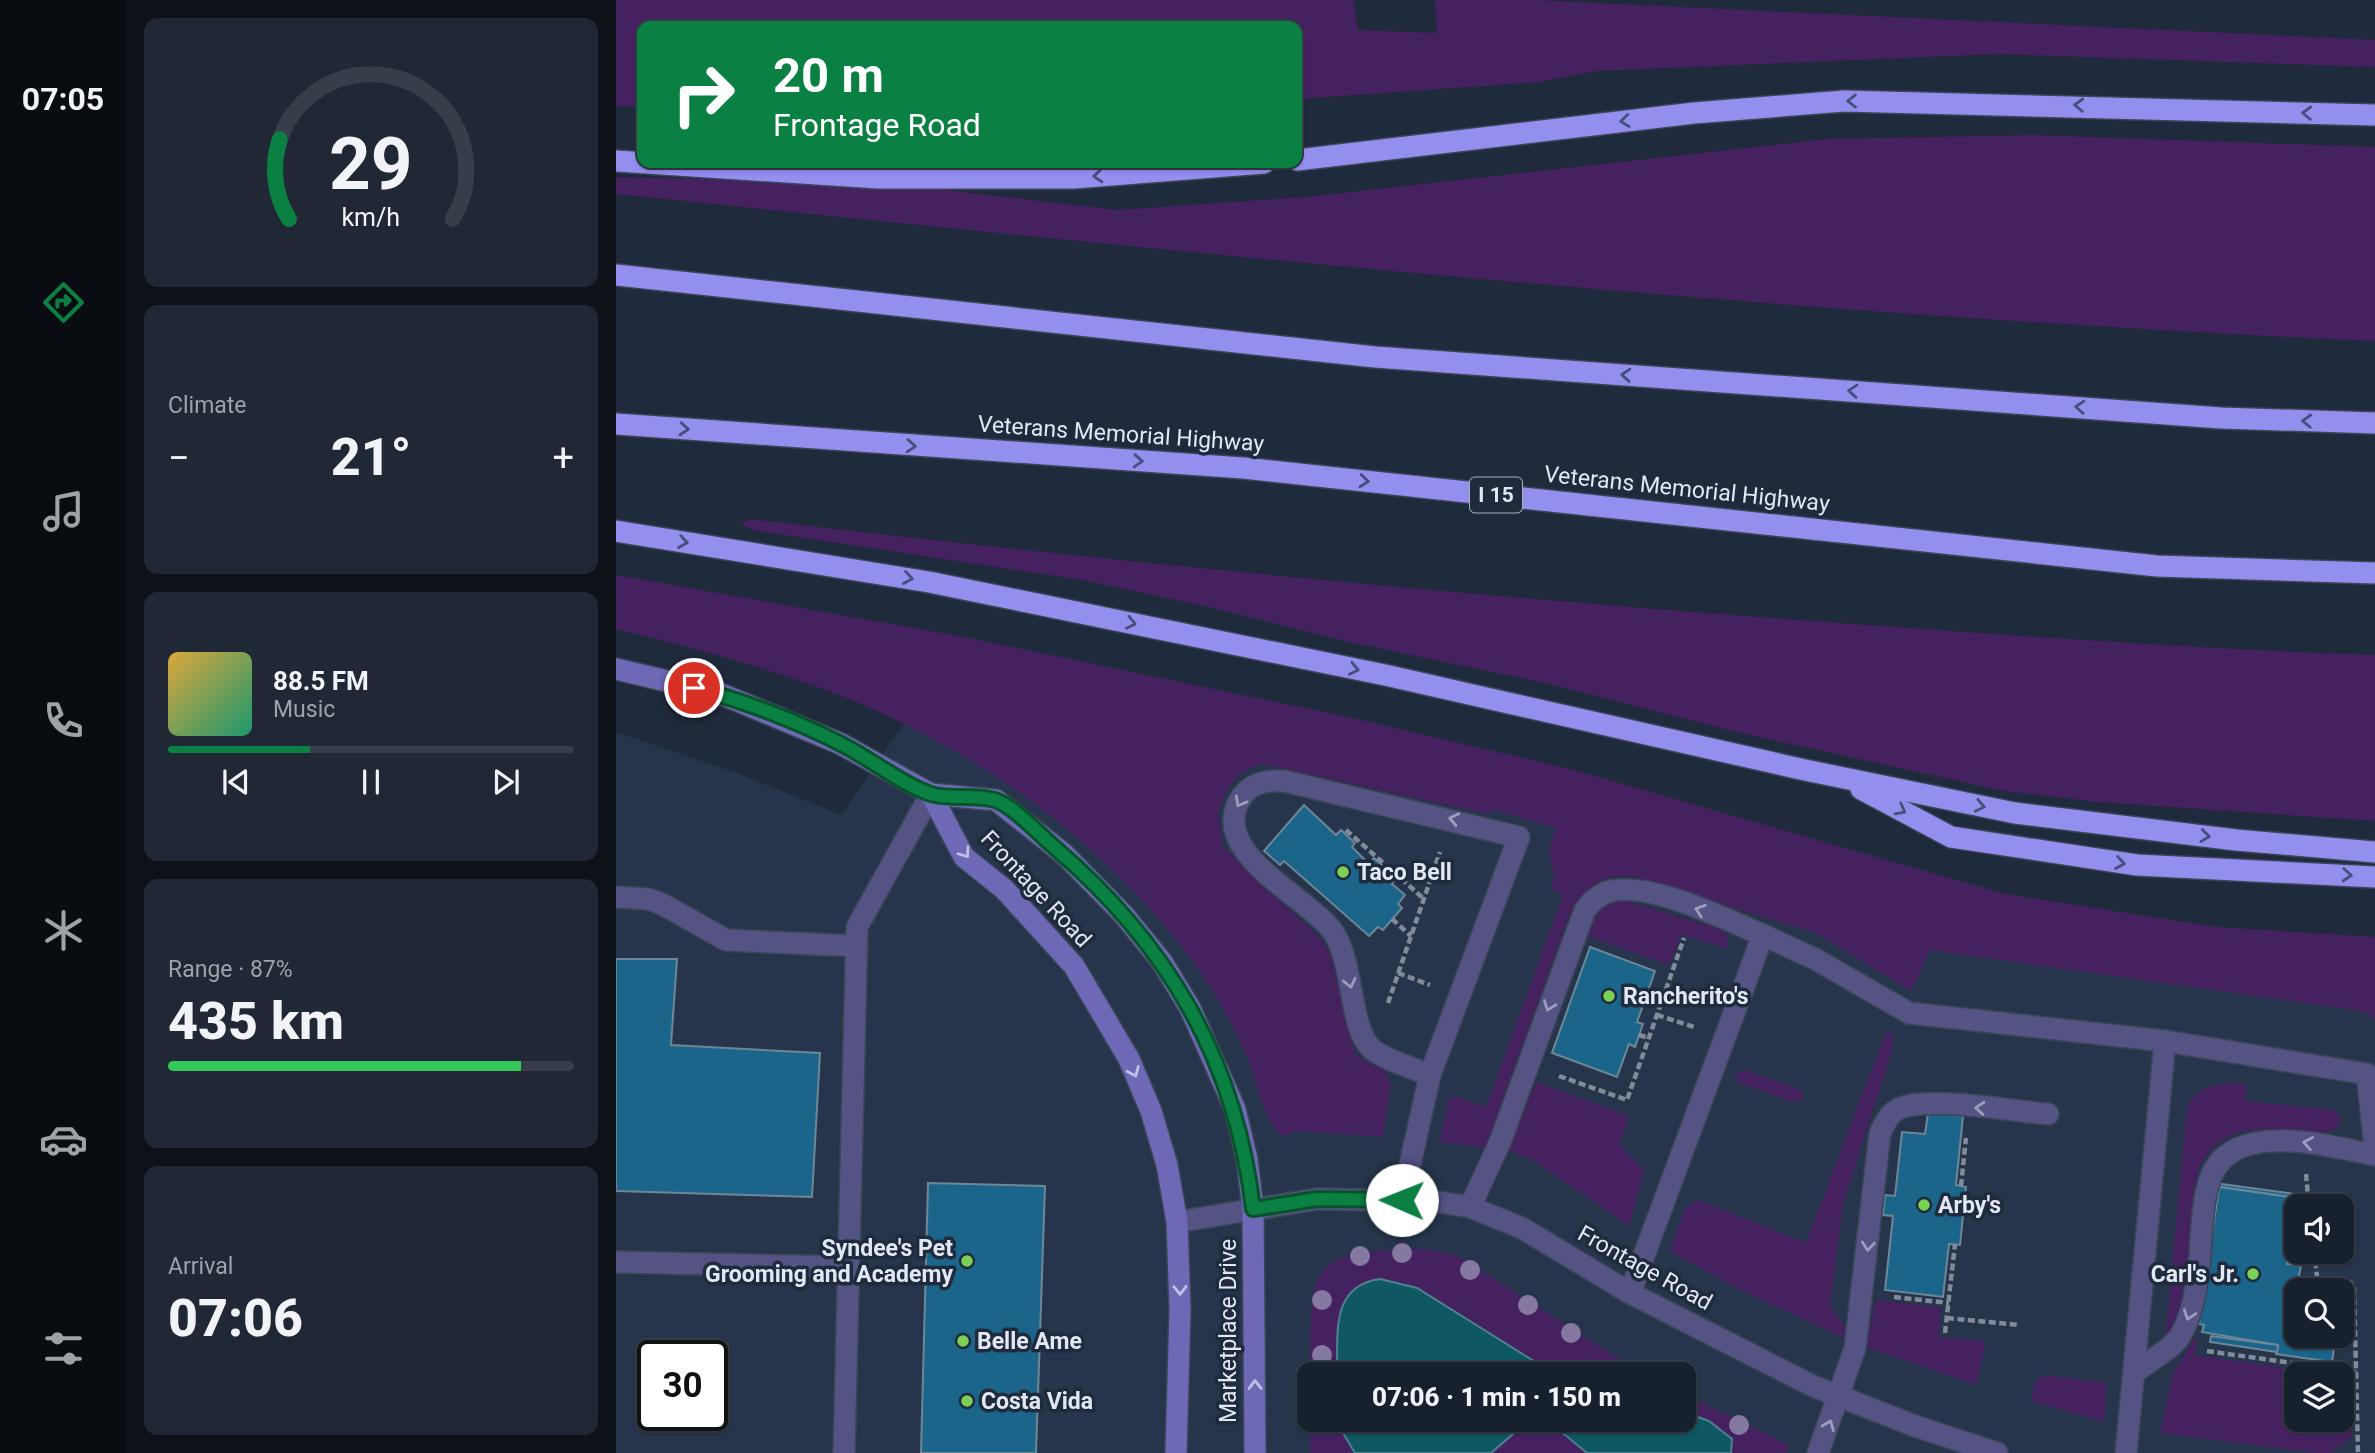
<!DOCTYPE html>
<html lang="en">
<head>
<meta charset="utf-8">
<style>
	:root { --surface:#17202d; --page:#202835; --text:#f1f3f6; --muted:#9ea3aa; --line:#363e49; --accent:#0b8043 }
	body { margin:0; font-family:Roboto,sans-serif; background:var(--page); color:var(--text); height:100vh; display:flex; flex-direction:column; font-size:26px; white-space:nowrap }
	* { box-sizing:border-box; margin:0 }
	p { font-size:23px; color:var(--muted) }
	.icon { flex:none; width:38px; height:38px; fill:none; stroke:currentColor; stroke-width:2; stroke-linecap:round; stroke-linejoin:round }
	.map { position:relative; flex:1; overflow:hidden }
	.panel { display:flex; flex-direction:column; gap:18px; padding:18px; background:#0d1219; width:490px }
	.panel>* { flex:none }
	.top-card { position:absolute; left:21px; top:21px; width:665px; height:147px; border-radius:14px; box-shadow:0 2px 5px #0004,0 0 0 2px var(--line); background:#0b8043; color:#fff; overflow:hidden }
	.fabs { position:absolute; left:1668px; top:1194px; display:grid; gap:14px }
	.fabs a { display:grid; place-items:center; width:70px; height:70px; border-radius:14px; background:var(--surface); box-shadow:0 2px 5px #0004,0 0 0 2px var(--line); font-size:35px }
	.speed { position:absolute; left:21px; top:1340px; display:flex; gap:14px; font-size:35px; font-weight:700; text-align:center }
	.speed>* { display:grid; place-content:center; width:91px; height:91px; border-radius:50%; background:var(--surface); box-shadow:0 2px 5px #0004,0 0 0 2px var(--line); line-height:1 }
	.speed .limit { border:4px solid #111; border-radius:10px; background:#fff; color:#111 }
	.pin { position:absolute; display:grid; place-items:center; width:60px; height:60px; color:#fff; margin:-30px; border:4px solid #fff; border-radius:50%; box-shadow:0 2px 7px #0007 }
	.me { position:absolute; width:77px; margin:-38px; rotate:271deg; stroke-linejoin:round; filter:drop-shadow(0 0 5px #0008) }
	.turn { display:flex; align-items:center; gap:24px; height:147px; padding:0 21px; font-size:32px }
	.turn .icon { width:91px; height:91px; stroke-width:2.5 }
	.turn b { display:block; font-size:49px; line-height:60px }
	.big { font-size:52px; font-weight:800; line-height:1.1 }
	.panel .tile { flex:1; display:flex; flex-direction:column; justify-content:center; gap:10px; min-width:0; padding:0 24px; border-radius:14px; background:var(--page) }
	.panel .dial { align-items:center; gap:0 }
	.dial svg { height:182px; overflow:visible; fill:none; stroke:var(--line); stroke-width:7; stroke-linecap:round; text-anchor:middle }
	.dial text { fill:var(--text); stroke:none }
	.song { display:flex; align-items:center; gap:21px }
	.cover { width:84px; height:84px; border-radius:10px; background:linear-gradient(135deg,hsl(40 70% 55%),hsl(160 70% 35%)) }
	.played { height:7px; border-radius:4px; background:linear-gradient(90deg,var(--accent) 35%,var(--line) 35%) }
	.keys { display:flex; justify-content:space-around; direction:ltr }
	.heat { display:flex; justify-content:space-between; align-items:center; font-size:38px; direction:ltr }
	.charge { height:10px; border-radius:5px; background:linear-gradient(90deg,#34c759 87%,var(--line) 0) }
	.trip { position:absolute; left:681px; top:1362px; width:399px; height:70px; border-radius:14px; background:var(--surface); box-shadow:0 2px 5px #0004,0 0 0 2px var(--line); font-weight:800; line-height:70px; text-align:center }
	main { display:flex; flex:1; min-height:0 }
	.menu { display:flex; flex-direction:column; width:126px; justify-content:space-around; align-items:center; background:#090d12; color:var(--muted) }
	.menu .icon { width:49px; height:49px }
	.menu .current { color:var(--accent) }
	.menu b { font-size:32px; color:var(--text) }
	.map>svg:first-child { display:block }
</style>
</head>
<body>
<main>
<nav class="menu">
<b>07:05</b>
<svg class="icon current" aria-label="directions" viewBox="0 0 24 24"><path d="M12 3l9 9-9 9-9-9zM9 14v-3h6M13 9l2 2-2 2"/></svg>
<svg class="icon" aria-label="music" viewBox="0 0 24 24"><path d="M9 18V5l10-2v13"/><circle cx="6" cy="18" r="3"/><circle cx="16" cy="16" r="3"/></svg>
<svg class="icon" aria-label="phone" viewBox="0 0 24 24"><path d="M5 4h4l2 5-3 2q2 4 5 5l2-3 5 2v4C11 20 4 13 5 4z"/></svg>
<svg class="icon" aria-label="climate" viewBox="0 0 24 24"><path d="M12 3v18M4 7l16 10M4 17L20 7"/></svg>
<svg class="icon" aria-label="car" viewBox="0 0 24 24"><path d="M5 17H2v-5l4-1 3-4h7l3 4 3 1v5h-3M9 17h6M6 11h13"/><circle cx="7" cy="17" r="2"/><circle cx="17" cy="17" r="2"/></svg>
<svg class="icon" aria-label="filters" viewBox="0 0 24 24"><path d="M4 7h16M4 17h16"/><circle cx="9" cy="7" r="2"/><circle cx="15" cy="17" r="2"/></svg>
</nav>
<section class="panel">
<div class="tile dial"><svg viewBox="0 0 100 80">
<path d="M14 69A42 42 0 1 1 86 69"/>
<path d="M14 69A42 42 0 0 1 10 34" stroke="#0b8043"/>
<text x="50" y="56" font-size="32" font-weight="700">29</text>
<text x="50" y="72" font-size="11">km/h</text>
</svg></div>
<div class="tile"><p>Climate</p>
<div class="heat"><a>−</a><b class="big">21°</b><a>+</a></div>
</div>
<div class="tile">
<div class="song"><i class="cover"></i><div><b>88.5 FM</b><p>Music</p></div></div>
<div class="played"></div>
<div class="keys"><svg class="icon" aria-label="previous" viewBox="0 0 24 24"><path d="M18 5L8 12l10 7zM5 5v14"/></svg><svg class="icon" aria-label="pause" viewBox="0 0 24 24"><path d="M8 5v14M16 5v14"/></svg><svg class="icon" aria-label="next" viewBox="0 0 24 24"><path d="M6 5l10 7-10 7zM19 5v14"/></svg></div>
</div>
<div class="tile"><p>Range · 87%</p><b class="big">435 km</b><div class="charge"></div></div>
<div class="tile"><p>Arrival</p><b class="big">07:06</b></div>
</section>
<div class="map">
<svg width="1759" height="1453" viewBox="0 0 1759 1453">
	<rect width="100%" height="100%" fill="#1f2a3c"/>
	<path fill="#26354b" fill-rule="evenodd" d="M 348,637 L 727,716 L 954,769 L 1389,894 L 1600,927 L 1759,937 L 1759,1453 L 0,1453 L 0,732 L 118,772 L 225,815 ZM 1680,1206 L 1726,1206 L 1726,1251 L 1680,1251 ZM 1680,1290 L 1726,1290 L 1726,1335 L 1680,1335 ZM 37,1356 L 96,1356 L 96,1416 L 37,1416 ZM 693,1374 L 1068,1374 L 1068,1419 L 693,1419 ZM 1680,1374 L 1726,1374 L 1726,1419 L 1680,1419 Z"/>
	<g fill="#46215f">
		<polygon points="0,0 737,0 742,30 821,33 819,0 919,0 1759,40 1759,67 1382,54 981,71 923,82 681,99 681,26 26,26 26,106 0,106"/>
		<path d="M 1418,135 L 1759,147 L 1759,341 C 1171,315 585,254 0,194 L 0,177 L 270,183 L 501,210 L 690,197 L 1211,139 Z"/>
		<path d="M 133,519 C 491,561 850,596 1210,622 C 1393,635 1576,649 1759,655 L 1759,821 L 1482,802 L 1388,791 L 1116,731 L 934,684 L 733,642 L 602,609 L 467,580 L 136,530 L 125,523 Z"/>
		<path d="M 0,575 L 348,637 L 727,716 L 954,769 L 1389,894 L 1600,927 L 1759,937 L 1759,1019 L 1746,1011 L 1314,950 L 1295,991 L 1200,933 L 1028,880 C 987,869 972,885 952,918 L 869,1148 L 824,1142 L 833,1097 L 842,1097 L 870,1107 L 947,895 L 935,888 L 938,878 L 933,851 L 940,828 L 878,810 L 872,814 L 647,764 L 626,772 L 612,788 L 602,813 L 607,847 L 706,940 L 715,957 L 738,1052 L 749,1062 L 769,1070 L 775,1084 L 767,1137 L 679,1131 L 667,1137 C 645,1116 643,1087 633,1061 C 618,1026 598,990 575,959 C 483,835 345,738 199,686 C 134,663 67,645 0,629 Z"/>
		<path d="M 1007,900 L 1107,930 L 1112,938 L 1112,948 L 1065,935 L 1053,965 L 971,936 C 979,918 985,902 1007,900 Z"/>
		<polygon points="1270,1032 1277,1034 1276,1050 1227,1204 1214,1306 1229,1326 1230,1339 1124,1290 1054,1251 1069,1208 1082,1200 1190,1243"/>
		<polygon points="1129,1070 1183,1089 1188,1098 1178,1102 1121,1082 1119,1074"/>
		<polygon points="920,1082 1013,1116 1003,1144 1028,1171 1013,1226 915,1159 893,1151"/>
		<path d="M 1615,1083 L 1630,1085 L 1629,1101 L 1718,1110 L 1724,1117 L 1723,1126 C 1703,1145 1638,1112 1601,1144 C 1570,1169 1578,1214 1576,1249 C 1575,1282 1567,1313 1549,1340 L 1571,1109 C 1577,1090 1596,1084 1615,1083 Z"/>
		<path d="M 806,1249 L 840,1255 L 1027,1374 L 694,1374 C 695,1265 690,1251 806,1249 Z"/>
		<polygon points="1260,1300 1325,1307 1323,1337 1367,1341 1369,1348 1360,1385 1250,1347"/>
		<polygon points="1578,1339 1581,1339 1579,1355 1713,1374 1680,1374 1680,1419 1726,1419 1726,1375 1734,1377 1736,1437 1714,1453 1699,1453 1544,1433 1557,1373"/>
		<polygon points="1426,1375 1491,1383 1488,1422 1415,1401 1418,1384"/>
		<polygon points="1068,1394 1173,1445 1169,1453 694,1453 694,1419 1068,1419"/>
	</g>
	<g fill="#0f5762" stroke="#4e828e" stroke-width="2">
		<path d="M 764,1279 L 801,1288 L 921,1363 L 954,1374 L 721,1374 C 722,1334 714,1286 764,1279 Z"/>
		<polygon points="1068,1412 1093,1421 1116,1439 1115,1453 971,1453 948,1434 931,1427 916,1426 904,1428 875,1453 739,1453 724,1428 723,1419 1068,1419"/>
	</g>
	<g fill="#1c658a" stroke="#6e8796" stroke-width="2">
		<polygon points="688,805 720,835 725,830 739,843 736,847 753,864 758,858 780,878 776,884 789,895 782,904 786,908 767,930 762,927 753,936 668,861 664,865 648,851"/>
		<polygon points="974,947 1039,971 1021,1022 1027,1024 1019,1047 1013,1044 1001,1077 936,1053"/>
		<polygon points="0,959 61,959 55,1045 204,1053 196,1197 0,1191"/>
		<polygon points="1312,1113 1347,1116 1340,1185 1350,1187 1344,1245 1333,1244 1327,1297 1269,1290 1277,1216 1267,1215 1269,1195 1279,1196 1286,1132 1309,1134"/>
		<polygon points="312,1183 429,1186 420,1453 305,1453"/>
		<polygon points="1598,1183 1686,1195 1684,1206 1680,1206 1675,1265 1671,1264 1680,1198 1603,1187 1591,1265"/>
		<polygon points="1603,1187 1680,1198 1671,1264 1685,1266 1680,1290 1680,1335 1720,1335 1716,1362 1660,1354 1662,1345 1586,1332 1588,1325 1583,1324"/>
		<polygon points="1595,1336 1662,1345 1661,1352 1594,1342"/>
	</g>
	<g fill="none" stroke-linecap="round" stroke-linejoin="round">
		<defs>
			<g id="lane">
				<polyline points="0,897 32,899 46,904 110,940 241,946"/>
				<path d="M 786,1200 L 814,1075 L 903,837 L 668,781 C 649,780 633,783 623,801 C 595,853 689,896 715,929 C 739,959 732,1028 756,1049 C 767,1059 799,1069 814,1075"/>
				<path d="M 854,1207 L 884,1142 L 969,910 C 976,901 983,894 995,891 C 1035,882 1109,919 1147,935"/>
				<polyline points="0,1262 232,1267"/>
				<polyline points="1014,1293 1147,935 1199,959 1293,1013 1549,1041"/>
				<path d="M 1518,1373 C 1531,1362 1554,1351 1564,1336 C 1577,1315 1580,1289 1583,1265 C 1586,1239 1585,1210 1592,1185 C 1610,1116 1711,1146 1759,1155"/>
				<polyline points="228,1453 241,927 315,794"/>
				<path d="M 1202,1453 L 1239,1348 L 1264,1133 C 1269,1123 1273,1113 1284,1108 C 1314,1096 1397,1111 1432,1114"/>
				<polyline points="1510,1453 1549,1041 1751,1074 1759,1148"/>
			</g>
			<polyline id="street" points="561,1222 701,1199 817,1201 854,1207 906,1228 1014,1293 1197,1386 1299,1426 1381,1453"/>
			<g id="secondary">
				<polyline points="0,669 105,694 225,744 315,794 380,800 448,854 508,915 546,962 574,1008 619,1109 631,1159 637,1209 639,1453"/>
				<polyline points="315,794 348,857 388,889 458,966 513,1059 535,1111 551,1165 561,1222 564,1310 560,1453"/>
			</g>
			<g id="highway">
				<polyline points="681,160 1078,113 1228,101 1759,115"/>
				<polyline points="0,161 262,178 458,178 648,163"/>
				<polyline points="0,275 759,357 1605,418 1759,423"/>
				<polyline points="0,424 627,468 1541,566 1759,573"/>
				<polyline points="0,531 313,582 769,675 1189,770 1399,813 1620,840 1759,852"/>
				<polyline points="1245,789 1335,837 1521,865 1759,877"/>
			</g>
		</defs>
		<use href="#lane" stroke="#3a4556" stroke-width="24"/>
		<use href="#street" stroke="#3a4556" stroke-width="24"/>
		<use href="#secondary" stroke="#3a4556" stroke-width="24"/>
		<use href="#highway" stroke="#3a4556" stroke-width="24"/>
		<g stroke="#828b9a" stroke-width="4.5" stroke-dasharray="7 3.5" stroke-linecap="butt">
			<polyline points="730,830 808,899"/>
			<polyline points="776,919 795,936"/>
			<polyline points="782,973 814,985"/>
			<polyline points="772,1003 824,852"/>
			<polyline points="1041,1015 1078,1027"/>
			<polyline points="1023,1035 1033,1038"/>
			<polyline points="943,1076 1011,1100 1068,938"/>
			<polyline points="1690,1174 1693,1206"/>
			<polyline points="1345,1186 1350,1138"/>
			<polyline points="1698,1251 1702,1285 1734,1282 1738,1287 1742,1453"/>
			<polyline points="1683,1283 1702,1285"/>
			<polyline points="1278,1297 1333,1303"/>
			<polyline points="1331,1318 1403,1325"/>
			<polyline points="1329,1333 1339,1244"/>
			<polyline points="1591,1351 1740,1372"/>
		</g>
		<use href="#lane" stroke="#555384" stroke-width="21"/>
		<use href="#street" stroke="#555384" stroke-width="21"/>
		<use href="#secondary" stroke="#6e69b7" stroke-width="21"/>
		<use href="#highway" stroke="#948eee" stroke-width="21"/>
	</g>
	<g fill="#8579a1">
		<circle cx="786" cy="1253" r="10"/>
		<circle cx="744" cy="1256" r="10"/>
		<circle cx="854" cy="1270" r="10"/>
		<circle cx="706" cy="1300" r="10"/>
		<circle cx="912" cy="1305" r="10"/>
		<circle cx="955" cy="1333" r="10"/>
		<circle cx="706" cy="1355" r="10"/>
		<circle cx="1123" cy="1425" r="10"/>
	</g>
	<defs><path id="oneway-chevron" d="M-2-3.5L2.5 0L-2 3.5" fill="none" stroke-width="1.6" stroke-linecap="round" stroke-linejoin="round" transform="scale(1.75)"/></defs>
	<g stroke="#484d7a">
		<use href="#oneway-chevron" transform="translate(1236 101) rotate(-180)"/>
		<use href="#oneway-chevron" transform="translate(1463 105) rotate(-178)"/>
		<use href="#oneway-chevron" transform="translate(1691 113) rotate(-178)"/>
		<use href="#oneway-chevron" transform="translate(1009 121) rotate(173)"/>
		<use href="#oneway-chevron" transform="translate(482 176) rotate(175)"/>
		<use href="#oneway-chevron" transform="translate(1010 375) rotate(-176)"/>
		<use href="#oneway-chevron" transform="translate(1237 391) rotate(-176)"/>
		<use href="#oneway-chevron" transform="translate(1464 407) rotate(-176)"/>
		<use href="#oneway-chevron" transform="translate(1691 421) rotate(-178)"/>
		<use href="#oneway-chevron" transform="translate(68 429) rotate(5)"/>
		<use href="#oneway-chevron" transform="translate(295 446) rotate(4)"/>
		<use href="#oneway-chevron" transform="translate(522 461) rotate(4)"/>
		<use href="#oneway-chevron" transform="translate(748 481) rotate(6)"/>
		<use href="#oneway-chevron" transform="translate(67 542) rotate(9)"/>
		<use href="#oneway-chevron" transform="translate(292 578) rotate(9)"/>
		<use href="#oneway-chevron" transform="translate(515 623) rotate(12)"/>
		<use href="#oneway-chevron" transform="translate(738 669) rotate(12)"/>
		<use href="#oneway-chevron" transform="translate(1364 806) rotate(11)"/>
		<use href="#oneway-chevron" transform="translate(1285 810) rotate(28)"/>
		<use href="#oneway-chevron" transform="translate(1589 836) rotate(7)"/>
		<use href="#oneway-chevron" transform="translate(1504 863) rotate(9)"/>
		<use href="#oneway-chevron" transform="translate(1731 875) rotate(3)"/>
	</g>
	<g stroke="#9b9ebc">
		<use href="#oneway-chevron" transform="translate(624 802) rotate(119)"/>
		<use href="#oneway-chevron" transform="translate(838 819) rotate(-167)"/>
		<use href="#oneway-chevron" transform="translate(1084 910) rotate(-161)"/>
		<use href="#oneway-chevron" transform="translate(734 983) rotate(77)"/>
		<use href="#oneway-chevron" transform="translate(933 1006) rotate(110)"/>
		<use href="#oneway-chevron" transform="translate(1364 1108) rotate(-175)"/>
		<use href="#oneway-chevron" transform="translate(1692 1143) rotate(-170)"/>
		<use href="#oneway-chevron" transform="translate(1252 1246) rotate(96)"/>
		<use href="#oneway-chevron" transform="translate(1573 1315) rotate(108)"/>
		<use href="#oneway-chevron" transform="translate(1213 1425) rotate(-68)"/>
	</g>
	<g stroke="#bec2e2">
		<use href="#oneway-chevron" transform="translate(349 853) rotate(54)"/>
		<use href="#oneway-chevron" transform="translate(518 1072) rotate(67)"/>
		<use href="#oneway-chevron" transform="translate(564 1290) rotate(89)"/>
		<use href="#oneway-chevron" transform="translate(639 1385) rotate(-91)"/>
	</g>
	<g fill="none" stroke-linecap="round" stroke-linejoin="round">
		<defs>
			<path id="route" d="M 78,688 C 126,700 183,722 227,745 C 253,758 289,786 315,794 C 335,800 359,794 379,800 C 396,805 423,834 437,846 C 551,943 620,1060 637,1209 L 701,1199 L 786,1200"/>
		</defs>
		<use href="#route" stroke="#07532c" stroke-width="18"/>
		<use href="#route" stroke="#0b8043" stroke-width="12"/>
	</g>
	<g fill="#7bd155" stroke="#1f2a3c" stroke-width="2.5">
		<circle cx="727" cy="872" r="7"/>
		<circle cx="993" cy="996" r="7"/>
		<circle cx="1308" cy="1205" r="7"/>
		<circle cx="351" cy="1261" r="7"/>
		<circle cx="1637" cy="1274" r="7"/>
		<circle cx="347" cy="1341" r="7"/>
		<circle cx="351" cy="1401" r="7"/>
	</g>
	<g text-anchor="middle" dominant-baseline="central" stroke-width="7" stroke-linejoin="round" paint-order="stroke">
		<rect fill="#1f2a3c" stroke="#a7afbd" stroke-width="2" x="854" y="477.5" width="52" height="35" rx="5"/>
		<g font-size="21" font-weight="bold" fill="#e1e8f4">
			<text x="880" y="495">I 15</text>
		</g>
		<g font-size="23" fill="#e1e8f4" stroke="#1f2a3c">
			<text transform="translate(505 434) rotate(4)">Veterans Memorial Highway</text>
			<text transform="translate(1071 489) rotate(6)">Veterans Memorial Highway</text>
			<text transform="translate(420 889) rotate(47)">Frontage Road</text>
			<text transform="translate(1029 1268) rotate(29)">Frontage Road</text>
			<text transform="translate(612 1331) rotate(-90)">Marketplace Drive</text>
		</g>
		<g font-size="23" font-weight="bold" fill="#e1e8f4" stroke="#1f2a3c" text-anchor="start">
			<text x="741" y="872">Taco Bell</text>
			<text x="1007" y="996">Rancherito's</text>
			<text x="1322" y="1205">Arby's</text>
			<text x="337" y="1248" text-anchor="end">Syndee's Pet<tspan x="337" dy="26">Grooming and Academy</tspan></text>
			<text x="1623" y="1274" text-anchor="end">Carl's Jr.</text>
			<text x="361" y="1341">Belle Ame</text>
			<text x="365" y="1401">Costa Vida</text>
		</g>
	</g>
</svg>
<div class="fabs">
<a><svg class="icon" aria-label="sound" viewBox="0 0 24 24"><path d="M4 9h4l5-4v14l-5-4H4zM17 9q2 3 0 6"/></svg></a>
<a><svg class="icon" aria-label="search" viewBox="0 0 24 24"><circle cx="10" cy="10" r="6"/><path d="M15 15l6 6"/></svg></a>
<a><svg class="icon" aria-label="layers" viewBox="0 0 24 24"><path d="M12 4l9 5-9 5-9-5zM3 14l9 5 9-5"/></svg></a>
</div>
<div class="speed"><div class="limit">30</div></div>
<div class="pin" style="left:78px;top:688px;background:#d93025"><svg class="icon" aria-label="arrive" viewBox="0 0 24 24"><path d="M6 21V4h12l-3 4 3 4H6"/></svg></div>
<svg class="me" style="left:786px;top:1200px" viewBox="-20 -20 40 40"><circle r="19" fill="#fff"/><path d="M0-13L10 11 0 6-10 11z" fill="#0b8043"/></svg>
<div class="trip">07:06 · 1 min · 150 m</div>
<div class="top-card">
<div class="turn"><svg class="icon" aria-label="right" viewBox="0 0 24 24"><path d="M7 20v-9h11M14 6l5 5-5 5"/></svg><div><b>20 m</b>Frontage Road</div></div>
</div>
</div>
</main>
</body>
</html>
